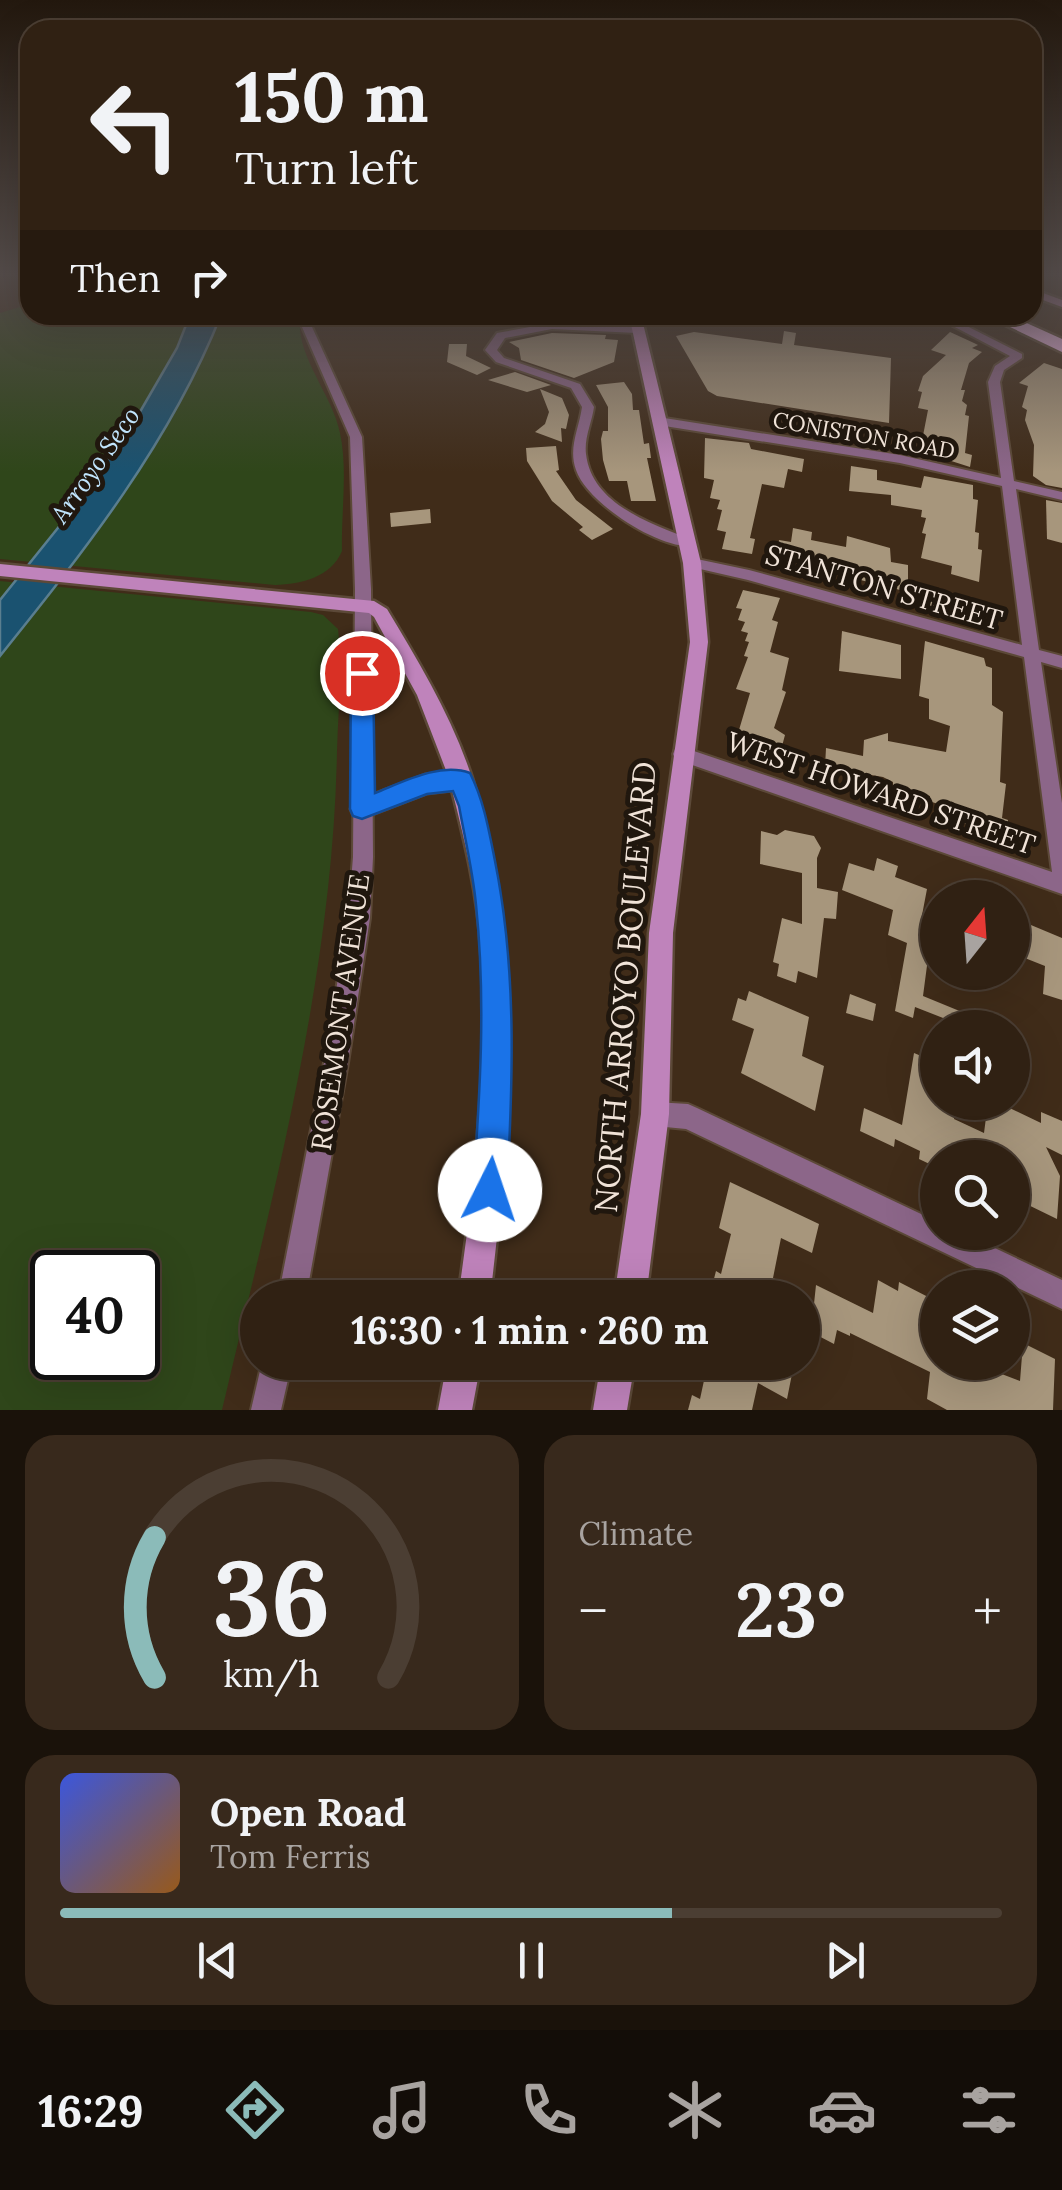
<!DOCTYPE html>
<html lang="en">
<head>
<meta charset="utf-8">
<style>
	:root { --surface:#302113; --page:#38291c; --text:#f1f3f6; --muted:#a8a3a0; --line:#4b3e33; --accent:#8bbbb9 }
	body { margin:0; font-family:Lora,serif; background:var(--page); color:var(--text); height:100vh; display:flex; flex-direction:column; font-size:38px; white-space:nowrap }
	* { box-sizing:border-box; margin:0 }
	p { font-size:32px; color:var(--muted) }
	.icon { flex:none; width:55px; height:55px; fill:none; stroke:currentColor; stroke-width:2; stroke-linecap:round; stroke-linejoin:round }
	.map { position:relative; height:1410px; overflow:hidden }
	.sheet { display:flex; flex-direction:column; gap:25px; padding:25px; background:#1a120a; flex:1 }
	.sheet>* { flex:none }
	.banner { position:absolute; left:20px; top:20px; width:1022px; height:305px; border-radius:30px; box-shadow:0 10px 40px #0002,0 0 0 2px var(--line); background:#302113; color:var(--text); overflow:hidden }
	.needle { width:65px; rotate:17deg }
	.fabs { position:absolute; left:920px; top:880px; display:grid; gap:20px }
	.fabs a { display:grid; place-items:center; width:110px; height:110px; border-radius:50%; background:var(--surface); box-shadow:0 10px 40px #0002,0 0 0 2px var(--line); font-size:50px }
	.speed { position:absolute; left:30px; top:1250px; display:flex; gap:20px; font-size:50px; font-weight:700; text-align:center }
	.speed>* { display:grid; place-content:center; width:130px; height:130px; border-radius:50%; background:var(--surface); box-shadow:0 10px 40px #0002,0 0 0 2px var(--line); line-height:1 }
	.speed .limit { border:5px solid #111; border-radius:15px; background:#fff; color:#111 }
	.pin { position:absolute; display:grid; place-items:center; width:85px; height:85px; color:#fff; margin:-42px; border:5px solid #fff; border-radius:50%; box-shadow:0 2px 10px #0007 }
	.me { position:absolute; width:110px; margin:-55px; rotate:4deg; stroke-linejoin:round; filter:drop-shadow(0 0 8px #0008) }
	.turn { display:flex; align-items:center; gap:35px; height:210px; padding:0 50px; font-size:45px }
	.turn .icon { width:130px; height:130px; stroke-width:2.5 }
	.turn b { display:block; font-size:70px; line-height:85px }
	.then { display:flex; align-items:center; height:95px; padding:0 50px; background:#0003; gap:20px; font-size:38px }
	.big { font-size:75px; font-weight:800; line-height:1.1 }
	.sheet .card { flex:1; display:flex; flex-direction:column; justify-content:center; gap:15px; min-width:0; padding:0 35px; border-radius:30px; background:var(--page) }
	.sheet .dial { align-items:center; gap:0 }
	.dial svg { height:260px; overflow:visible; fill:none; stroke:var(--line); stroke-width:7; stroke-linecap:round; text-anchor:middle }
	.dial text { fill:var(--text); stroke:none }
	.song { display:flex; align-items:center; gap:30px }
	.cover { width:120px; height:120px; border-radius:15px; background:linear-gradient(135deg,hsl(230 70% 55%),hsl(30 70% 35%)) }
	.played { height:10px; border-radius:5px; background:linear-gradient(90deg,var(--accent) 65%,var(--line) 65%) }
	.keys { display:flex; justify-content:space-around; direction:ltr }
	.heat { display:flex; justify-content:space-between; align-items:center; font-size:55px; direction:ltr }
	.sheet .tiles { flex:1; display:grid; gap:25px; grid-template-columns:1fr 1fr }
	.card:last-child { grid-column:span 2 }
	.trip { position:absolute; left:240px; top:1280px; width:580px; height:100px; border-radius:50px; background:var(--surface); box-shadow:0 10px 40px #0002,0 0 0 2px var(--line); font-weight:800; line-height:100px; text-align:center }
	.tabs { display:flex; height:160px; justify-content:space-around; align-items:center; background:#130d08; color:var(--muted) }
	.tabs .icon { width:70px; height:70px }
	.tabs .selected { color:var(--accent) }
	.tabs b { font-size:45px; color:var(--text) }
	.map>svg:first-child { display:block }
</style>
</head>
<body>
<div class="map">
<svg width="1062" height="1410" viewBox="0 0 1062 1410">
	<rect width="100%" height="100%" fill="#402c19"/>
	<g fill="#2f461a" fill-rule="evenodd">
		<path d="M 30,304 L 30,315 L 300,315 C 295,356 332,393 340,433 C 348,470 341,512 342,551 C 331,577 302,584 275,585 L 0,559 L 0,313 Z"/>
		<path d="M 0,581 L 311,612 L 323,615 L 338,629 C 343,669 338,711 337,751 C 333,975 273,1193 222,1410 L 0,1410 ZM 52,1272 L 138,1272 L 138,1358 L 52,1358 Z"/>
	</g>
	<path fill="#1a5270" stroke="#5a7e8f" stroke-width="2.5" d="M 190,315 L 221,315 C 170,443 86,549 0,656 L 0,600 L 82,498 L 137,417 L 177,348 Z"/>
	<g fill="#a7967c">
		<polygon points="784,331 796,333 794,345 891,358 889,423 717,396 708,391 676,336 694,332 782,344"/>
		<polygon points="950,332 974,343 978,345 972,348 982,352 969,363 961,390 965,390 962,401 967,405 965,415 969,416 965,453 972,455 970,467 920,451 928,410 918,408 922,392 918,391 923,376 946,355 931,350"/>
		<polygon points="552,333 606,335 605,339 618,340 614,362 574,378 521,360 519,348 509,342"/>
		<polygon points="449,344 467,344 466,356 491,368 477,375 447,362"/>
		<polygon points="1044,363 1062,369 1062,488 1046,485 1033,476 1034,445 1025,420 1027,410 1022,407 1028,386 1019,383"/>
		<polygon points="515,372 551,385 527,392 488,380"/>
		<polygon points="624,382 632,394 633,410 639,410 644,444 649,443 651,458 647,458 656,501 631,501 627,481 609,481 603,460 601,439 603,431 608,431 608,407 596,385"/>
		<polygon points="540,389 562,398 569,415 566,429 561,428 562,442 535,432 545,424 549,412"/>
		<polygon points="705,438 749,443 751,449 804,459 802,472 788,469 784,488 762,484 750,538 755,539 752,554 722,549 726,532 717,530 722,510 717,509 720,500 710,498 714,480 704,478"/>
		<polygon points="556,446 559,470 556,471 576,500 613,529 592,540 579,530 583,527 552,501 527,461 526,448"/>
		<polygon points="851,466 877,470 877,480 921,488 924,476 973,485 973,499 978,500 975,532 979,533 978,549 982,550 979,582 951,574 952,566 921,558 926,534 922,533 926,518 921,517 922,510 891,505 891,495 849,491"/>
		<polygon points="1046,500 1062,503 1062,543 1047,539"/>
		<polygon points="430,509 431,523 391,527 390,513"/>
		<polygon points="793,528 812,532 811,540 846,547 847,536 890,548 891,562 908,565 908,592 821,570 814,567 814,562 776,558 779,540 791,542"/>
		<polygon points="743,590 780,598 772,620 778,622 770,652 789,658 782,690 786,692 774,728 785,735 778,761 760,755 762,749 736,740 750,693 736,689 748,657 744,656 749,642 745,641 748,633 741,631 745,622 738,620 742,609 736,608"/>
		<polygon points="926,593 984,608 982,622 923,605"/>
		<polygon points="842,631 901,645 901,679 839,671"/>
		<polygon points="925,641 984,658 986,666 992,668 992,705 1003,712 1000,782 1006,784 1002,818 1008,820 1006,834 964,823 965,813 929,801 930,796 893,788 893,782 883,777 825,767 826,748 863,756 864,740 888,733 888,741 946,752 950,726 929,719 929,699 919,696"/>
		<polygon points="785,830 814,836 821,848 817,858 817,888 838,892 836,919 824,918 817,978 798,971 796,983 777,976 779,964 773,962 782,918 802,924 802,873 760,864 761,831 777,835"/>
		<polygon points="877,858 898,866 895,877 927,889 919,931 938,939 938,962 928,958 923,996 962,1012 961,1025 915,1007 913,1018 895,1011 907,943 888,935 893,910 842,890 849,863 874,871"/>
		<polygon points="1012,917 1062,938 1062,1000 1043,994 1045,966 1012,953"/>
		<polygon points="749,991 809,1017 802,1056 824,1066 815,1111 741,1073 754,1029 732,1020 738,998 746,1001"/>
		<polygon points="850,994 876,1004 873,1021 846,1013"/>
		<polygon points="914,1053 938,1063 938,1102 956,1102 954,1119 984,1133 988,1102 997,1102 1041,1123 1041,1112 1062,1121 1062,1155 1046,1147 1060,1176 1057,1219 1012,1197 1015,1158 963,1158 946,1150 945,1158 938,1158 938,1168 919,1159 920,1151 895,1139 894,1147 860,1131 864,1108 902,1125"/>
		<polygon points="730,1182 819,1224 812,1253 781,1238 773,1278 778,1280 775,1298 709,1298 716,1271 721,1274 731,1234 719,1228"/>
		<polygon points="878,1280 898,1291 899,1282 932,1299 925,1348 938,1355 938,1362 987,1362 986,1368 1020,1381 1023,1343 1055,1359 1053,1410 947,1410 927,1399 930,1372 850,1333 850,1336 837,1330 834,1344 811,1332 816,1285 873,1313"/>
		<polygon points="708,1362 786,1362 793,1369 787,1399 758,1383 752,1410 688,1410 692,1395 700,1399"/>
	</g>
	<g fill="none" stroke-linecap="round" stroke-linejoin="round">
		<defs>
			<g id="street">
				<polygon points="306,315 316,315 312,327 362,437 371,589 373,857 370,918 348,1063 306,1298 278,1298 324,1063 348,918 353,857 355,589 350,437 302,327"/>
				<polygon points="932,315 945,315 1022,354 1022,358 1004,370 1000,382 1014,481 1062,492 1062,500 1016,489 1039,650 1062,656 1062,668 1041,662 1062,803 1062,894 675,759 673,754 675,749 682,747 1052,872 1024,657 748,580 687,566 685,563 692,558 749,570 1022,645 1002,486 900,463 658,425 652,421 658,417 900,455 1001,478 988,382 995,366 1010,356"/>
				<path d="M 552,323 L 637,327 L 642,330 L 637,333 L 552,329 L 505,338 L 497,350 L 504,358 L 580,384 L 594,407 C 592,422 584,438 586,454 C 592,505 651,523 692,540 L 692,546 C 659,549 587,503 576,470 C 568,448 579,429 582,407 L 571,388 L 496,362 L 485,350 L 497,333 Z"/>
				<polygon points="655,1102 688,1104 697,1108 938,1222 938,1232 961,1232 1062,1280 1062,1309 686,1129 655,1126 646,1123 643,1114 646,1105"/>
				<polygon points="262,1362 292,1362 281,1410 251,1410"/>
			</g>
			<g id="secondary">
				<polygon points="1032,289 1062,300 1062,307 1032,296"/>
				<polygon points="629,315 641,315 701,563 708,642 673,933 669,1114 646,1298 614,1298 641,1114 649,933 690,642 683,563"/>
				<path d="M 0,564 L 374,601 L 387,609 C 419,662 453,719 472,778 C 526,946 511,1125 490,1298 L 458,1298 C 475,1181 489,1065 481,948 C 478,894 465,842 452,790 L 427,793 L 362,818 L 354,816 L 351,809 L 354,802 L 425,775 L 447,773 L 417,695 L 374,617 L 369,613 L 0,576 Z"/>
				<polygon points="447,1362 481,1362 472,1410 438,1410"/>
				<polygon points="601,1362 635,1362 627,1410 593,1410"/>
			</g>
			<polygon id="highway" points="985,315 1009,315 1062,339 1062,352"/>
		</defs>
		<use href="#street" stroke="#5c4938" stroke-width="4"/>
		<use href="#secondary" stroke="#5c4938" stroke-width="5"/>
		<use href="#highway" stroke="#5c4938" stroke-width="5"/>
		<use href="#street" fill="#8c6689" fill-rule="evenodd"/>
		<use href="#secondary" fill="#bf83bb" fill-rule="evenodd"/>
		<use href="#highway" fill="#f5bdf2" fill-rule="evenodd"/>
	</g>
	<linearGradient id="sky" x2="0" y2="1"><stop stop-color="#23180e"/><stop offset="0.58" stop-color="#534b49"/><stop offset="1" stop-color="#534b49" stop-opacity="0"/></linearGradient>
	<rect width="1062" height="472" fill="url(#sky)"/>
	<path fill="#1a73e8" stroke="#114b97" stroke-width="2.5" d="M 362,665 L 373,673 L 375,793 C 403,782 440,762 470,773 C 484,801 489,831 495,861 C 517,970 513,1080 507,1190 L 502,1202 L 490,1207 L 478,1202 L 473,1190 C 480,1095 486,1001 476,905 C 473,872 465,839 459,806 L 453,791 L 427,794 L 362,819 L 353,816 L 350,809 L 351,673 Z"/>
	<g text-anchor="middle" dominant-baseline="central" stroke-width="10" stroke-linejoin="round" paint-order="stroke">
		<g font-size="22" fill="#f0e3d8" stroke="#20170e">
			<text transform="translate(864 435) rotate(10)">CONISTON ROAD</text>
		</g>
		<g font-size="25" font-style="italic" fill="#c1e5fd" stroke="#20170e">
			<text transform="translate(95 465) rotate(-55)">Arroyo Seco</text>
		</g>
		<g font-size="28" fill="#f0e3d8" stroke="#20170e">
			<text transform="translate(884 587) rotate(16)">STANTON STREET</text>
			<text transform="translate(881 793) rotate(19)">WEST HOWARD STREET</text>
			<text transform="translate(340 1012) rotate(-82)">ROSEMONT AVENUE</text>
		</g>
		<g font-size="32" fill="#f0e3d8" stroke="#20170e">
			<text transform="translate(625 987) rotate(-85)">NORTH ARROYO BOULEVARD</text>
		</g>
	</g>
</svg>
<div class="fabs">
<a><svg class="needle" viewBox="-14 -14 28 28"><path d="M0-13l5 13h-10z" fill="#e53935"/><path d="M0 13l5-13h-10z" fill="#a8a3a0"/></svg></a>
<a><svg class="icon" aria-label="sound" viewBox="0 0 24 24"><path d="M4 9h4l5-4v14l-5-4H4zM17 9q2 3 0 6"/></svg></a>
<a><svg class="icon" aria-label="search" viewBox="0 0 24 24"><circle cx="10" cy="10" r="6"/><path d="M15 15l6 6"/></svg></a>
<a><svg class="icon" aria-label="layers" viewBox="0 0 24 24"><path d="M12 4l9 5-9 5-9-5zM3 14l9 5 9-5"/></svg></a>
</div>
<div class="speed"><div class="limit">40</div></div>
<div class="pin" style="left:362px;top:673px;background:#d93025"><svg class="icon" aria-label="arrive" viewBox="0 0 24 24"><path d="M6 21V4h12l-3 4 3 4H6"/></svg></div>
<svg class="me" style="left:490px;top:1190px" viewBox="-20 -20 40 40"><circle r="19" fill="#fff"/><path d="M0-13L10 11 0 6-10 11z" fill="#1a73e8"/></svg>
<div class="trip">16:30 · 1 min · 260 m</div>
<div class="banner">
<div class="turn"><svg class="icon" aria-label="left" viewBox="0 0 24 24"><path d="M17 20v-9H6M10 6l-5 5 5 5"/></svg><div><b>150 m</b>Turn left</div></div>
<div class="then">Then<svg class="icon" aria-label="right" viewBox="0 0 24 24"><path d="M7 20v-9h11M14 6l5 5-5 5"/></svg></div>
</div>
</div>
<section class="sheet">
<div class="tiles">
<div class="card dial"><svg viewBox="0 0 100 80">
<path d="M14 69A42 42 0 1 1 86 69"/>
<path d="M14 69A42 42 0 0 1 14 26" stroke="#8bbbb9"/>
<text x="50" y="56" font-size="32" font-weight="700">36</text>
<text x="50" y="72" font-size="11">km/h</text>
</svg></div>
<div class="card"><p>Climate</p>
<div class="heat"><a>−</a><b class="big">23°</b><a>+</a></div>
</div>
<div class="card">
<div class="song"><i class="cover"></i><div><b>Open Road</b><p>Tom Ferris</p></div></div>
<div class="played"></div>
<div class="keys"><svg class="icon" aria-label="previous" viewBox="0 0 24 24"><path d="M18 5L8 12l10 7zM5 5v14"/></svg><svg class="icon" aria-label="pause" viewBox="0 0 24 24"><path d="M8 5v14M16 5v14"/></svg><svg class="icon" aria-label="next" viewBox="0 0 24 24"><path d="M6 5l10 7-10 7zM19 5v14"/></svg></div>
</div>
</div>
</section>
<nav class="tabs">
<b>16:29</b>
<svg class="icon selected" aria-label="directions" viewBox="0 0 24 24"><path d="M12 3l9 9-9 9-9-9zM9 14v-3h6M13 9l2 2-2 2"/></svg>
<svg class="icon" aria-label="music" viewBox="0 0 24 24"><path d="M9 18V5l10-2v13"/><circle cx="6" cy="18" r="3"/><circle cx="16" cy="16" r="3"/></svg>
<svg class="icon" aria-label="phone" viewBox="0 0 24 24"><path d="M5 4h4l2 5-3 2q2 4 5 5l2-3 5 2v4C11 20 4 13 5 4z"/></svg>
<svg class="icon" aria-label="climate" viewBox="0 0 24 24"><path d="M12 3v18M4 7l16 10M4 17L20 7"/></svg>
<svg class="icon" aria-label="car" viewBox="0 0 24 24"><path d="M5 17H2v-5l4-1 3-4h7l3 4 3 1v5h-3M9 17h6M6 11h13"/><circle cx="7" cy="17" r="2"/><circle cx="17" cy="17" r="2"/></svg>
<svg class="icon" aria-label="filters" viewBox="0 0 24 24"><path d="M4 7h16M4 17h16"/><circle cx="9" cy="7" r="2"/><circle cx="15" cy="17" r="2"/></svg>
</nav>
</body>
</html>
